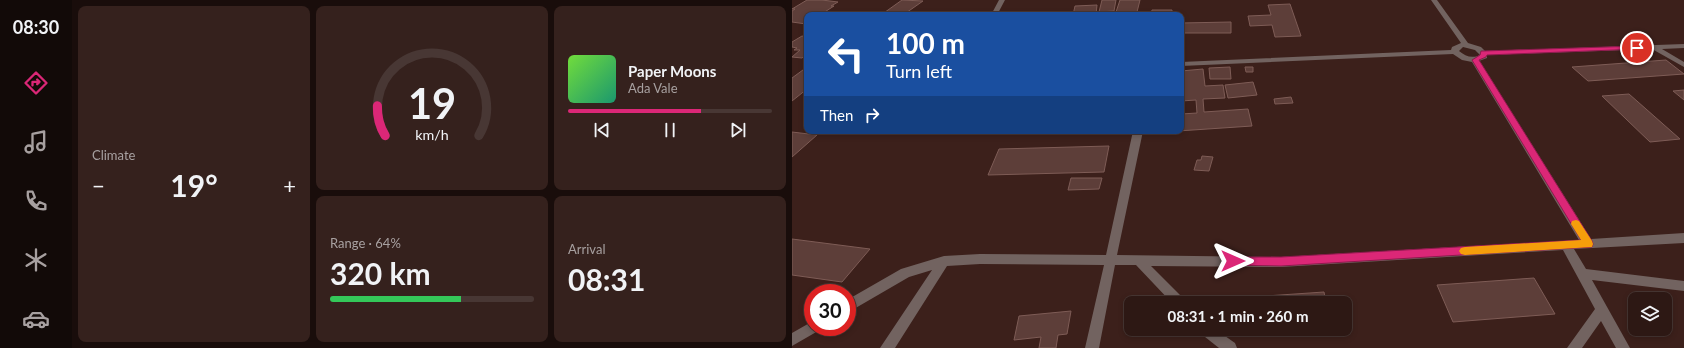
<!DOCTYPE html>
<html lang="en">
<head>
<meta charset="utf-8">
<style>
	:root { --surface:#2d1814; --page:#35211d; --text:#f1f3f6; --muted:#a7a0a0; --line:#483734; --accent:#db2777 }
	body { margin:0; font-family:Lato,sans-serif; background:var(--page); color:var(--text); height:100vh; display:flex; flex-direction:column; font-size:15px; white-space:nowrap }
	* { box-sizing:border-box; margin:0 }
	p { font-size:13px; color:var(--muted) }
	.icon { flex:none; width:22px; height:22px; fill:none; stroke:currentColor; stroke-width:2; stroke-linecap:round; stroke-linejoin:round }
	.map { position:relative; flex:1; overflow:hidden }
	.details { display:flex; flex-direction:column; gap:6px; padding:6px; background:#190d0b; width:720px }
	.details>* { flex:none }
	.guide { position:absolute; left:12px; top:12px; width:380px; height:122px; border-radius:8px; box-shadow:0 2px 6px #0003,0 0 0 1px var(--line); background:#1a4fa0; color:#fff; overflow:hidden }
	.tools { position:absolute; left:836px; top:292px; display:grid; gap:8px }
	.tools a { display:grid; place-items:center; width:44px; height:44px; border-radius:8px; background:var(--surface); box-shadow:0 2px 6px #0003,0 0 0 1px var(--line); font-size:20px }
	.speed { position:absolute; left:12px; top:284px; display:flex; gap:8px; font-size:20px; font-weight:700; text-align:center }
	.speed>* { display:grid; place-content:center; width:52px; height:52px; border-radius:50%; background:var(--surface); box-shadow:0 2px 6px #0003,0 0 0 1px var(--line); line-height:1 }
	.speed .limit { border:6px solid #d22; background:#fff; color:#111 }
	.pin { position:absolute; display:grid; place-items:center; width:34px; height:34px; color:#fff; margin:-17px; border:2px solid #fff; border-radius:50%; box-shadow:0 1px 4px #0007 }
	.me { position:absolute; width:44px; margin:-22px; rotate:90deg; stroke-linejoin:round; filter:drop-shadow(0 0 3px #0008) }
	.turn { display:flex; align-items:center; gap:14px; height:84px; padding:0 16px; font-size:18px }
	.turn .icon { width:52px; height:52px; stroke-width:2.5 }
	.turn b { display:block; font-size:28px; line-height:34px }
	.then { display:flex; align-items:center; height:38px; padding:0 16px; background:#0003; gap:8px; font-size:15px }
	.big { font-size:30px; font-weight:700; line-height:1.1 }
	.details .card { flex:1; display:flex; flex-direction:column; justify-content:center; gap:6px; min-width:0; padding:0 14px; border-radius:8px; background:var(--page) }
	.details .dial { align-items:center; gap:0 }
	.dial svg { height:104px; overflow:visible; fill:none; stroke:var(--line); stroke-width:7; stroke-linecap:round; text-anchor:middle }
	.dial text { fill:var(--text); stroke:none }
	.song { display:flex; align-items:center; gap:12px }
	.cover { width:48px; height:48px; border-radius:6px; background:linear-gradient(135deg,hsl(100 70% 55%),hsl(160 70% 35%)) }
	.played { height:4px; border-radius:2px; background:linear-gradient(90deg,var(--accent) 65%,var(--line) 65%) }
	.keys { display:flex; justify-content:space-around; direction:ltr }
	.heat { display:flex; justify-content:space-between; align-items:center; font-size:22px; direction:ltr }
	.charge { height:6px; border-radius:3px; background:linear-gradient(90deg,#34c759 64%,var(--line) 0) }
	.details .tiles { flex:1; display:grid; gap:6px; grid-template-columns:repeat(3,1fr) }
	.card:first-child { grid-row:span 2 }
	.trip { position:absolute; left:332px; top:296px; width:228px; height:40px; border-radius:8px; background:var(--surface); box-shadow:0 2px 6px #0003,0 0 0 1px var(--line); font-weight:700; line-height:40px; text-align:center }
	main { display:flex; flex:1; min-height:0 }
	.tab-bar { display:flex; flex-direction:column; width:72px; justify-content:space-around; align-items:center; background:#120a08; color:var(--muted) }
	.tab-bar .icon { width:28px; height:28px }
	.tab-bar .current { color:var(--accent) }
	.tab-bar b { font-size:18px; color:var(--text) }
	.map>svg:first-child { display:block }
</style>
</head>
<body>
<main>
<nav class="tab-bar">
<b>08:30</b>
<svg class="icon current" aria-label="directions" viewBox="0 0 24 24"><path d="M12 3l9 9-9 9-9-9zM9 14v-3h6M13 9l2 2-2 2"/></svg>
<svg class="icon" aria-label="music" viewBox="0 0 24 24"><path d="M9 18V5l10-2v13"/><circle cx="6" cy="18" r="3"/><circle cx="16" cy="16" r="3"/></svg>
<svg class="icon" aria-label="phone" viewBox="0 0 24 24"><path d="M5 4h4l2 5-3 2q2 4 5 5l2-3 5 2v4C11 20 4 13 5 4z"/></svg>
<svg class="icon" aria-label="climate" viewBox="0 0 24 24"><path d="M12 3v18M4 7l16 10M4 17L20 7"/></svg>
<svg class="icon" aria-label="car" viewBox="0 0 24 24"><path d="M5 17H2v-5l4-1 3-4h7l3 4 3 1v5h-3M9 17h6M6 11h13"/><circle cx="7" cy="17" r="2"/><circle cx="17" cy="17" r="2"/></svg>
</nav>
<section class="details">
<div class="tiles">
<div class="card"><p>Climate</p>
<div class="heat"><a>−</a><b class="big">19°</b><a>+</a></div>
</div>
<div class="card dial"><svg viewBox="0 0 100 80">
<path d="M14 69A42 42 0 1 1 86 69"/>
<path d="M14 69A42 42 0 0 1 8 46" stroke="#db2777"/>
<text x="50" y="56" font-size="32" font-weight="700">19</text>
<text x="50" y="72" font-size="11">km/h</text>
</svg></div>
<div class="card">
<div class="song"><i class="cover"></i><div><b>Paper Moons</b><p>Ada Vale</p></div></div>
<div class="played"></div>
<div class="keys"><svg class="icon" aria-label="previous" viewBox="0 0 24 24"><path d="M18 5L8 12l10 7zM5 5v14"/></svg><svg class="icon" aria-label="pause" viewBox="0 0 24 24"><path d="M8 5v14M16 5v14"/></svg><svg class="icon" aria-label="next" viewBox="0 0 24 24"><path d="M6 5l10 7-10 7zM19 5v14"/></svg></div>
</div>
<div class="card"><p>Range · 64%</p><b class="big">320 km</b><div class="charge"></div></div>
<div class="card"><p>Arrival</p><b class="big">08:31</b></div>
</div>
</section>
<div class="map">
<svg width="892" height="348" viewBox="0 0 892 348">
	<rect width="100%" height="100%" fill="#3c201b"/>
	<g fill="#5d3e39" stroke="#7e5c56">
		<polygon points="15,0 30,0 46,2 39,6 42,6 28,15 15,15 14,24 0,22 0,11 3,9 0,9"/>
		<polygon points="110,0 131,1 111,15 89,15"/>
		<polygon points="310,0 324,0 322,11 307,12"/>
		<polygon points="328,0 348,0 345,12 324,12"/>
		<polygon points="498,4 509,36 483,37 480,25 458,26 456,16 479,15 476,5"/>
		<polygon points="305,5 304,15 281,15 283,6"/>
		<polygon points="360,10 380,10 380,15 359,15"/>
		<polygon points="266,12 265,15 244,15 244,14"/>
		<polygon points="439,22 439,33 389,33 389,23"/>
		<polygon points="10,36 15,37 15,54 10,58 0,57 8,50 2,50 5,48 0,47 0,42"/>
		<polygon points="874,60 892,74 796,81 780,67"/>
		<polygon points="15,67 15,89 0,101 0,78"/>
		<polygon points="438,67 439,79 418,79 417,68"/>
		<polygon points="453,67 461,67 461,72 454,72"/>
		<polygon points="411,69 413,86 431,85 433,98 411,99 412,112 456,109 460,126 386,131 389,131 389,114 405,113 404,100 389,101 389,71"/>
		<polygon points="461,82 465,95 436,98 433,85"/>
		<polygon points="892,90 892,100 881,91"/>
		<polygon points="837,94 888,139 858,142 810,96"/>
		<polygon points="499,97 501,103 483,104 482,99"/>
		<polygon points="0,132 25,135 0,157"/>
		<polygon points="317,146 312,172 196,175 207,149"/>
		<polygon points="410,156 421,157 417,171 402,170 405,160 409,160"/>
		<polygon points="279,178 310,178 307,189 276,190"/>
		<polygon points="0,239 78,249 50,282 0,275"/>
		<polygon points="742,278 763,314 661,322 645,285"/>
		<polygon points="532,292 534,303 430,303 430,299"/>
		<polygon points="279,311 275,334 266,335 264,348 247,348 249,337 222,340 227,316"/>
		<polygon points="432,329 509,329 433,334"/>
	</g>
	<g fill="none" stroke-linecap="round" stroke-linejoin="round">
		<g fill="#726360" fill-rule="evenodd">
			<polygon points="207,0 213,0 205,15 199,15"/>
			<path d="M 639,0 L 645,0 L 676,43 L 689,47 L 693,51 L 892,44 L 892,48 L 870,49 L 892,62 L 892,67 L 860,49 L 695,55 L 695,58 L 687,61 L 799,239 L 892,233 L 892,243 L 782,249 L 794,269 L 892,281 L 892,291 L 800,280 L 838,348 L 824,348 L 809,321 L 790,348 L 775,348 L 803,309 L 771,250 L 489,267 L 359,266 L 392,299 L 394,303 L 380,303 L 344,265 L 323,265 L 307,348 L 293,348 L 312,265 L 188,264 L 155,266 L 103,348 L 88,348 L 140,270 L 117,277 L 55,313 L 55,300 L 109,269 L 152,256 L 188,254 L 314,255 L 341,131 L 351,131 L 325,255 L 489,257 L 787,240 L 680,62 L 670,60 L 661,54 L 389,66 L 389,62 L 659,50 L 660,47 L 669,43 ZM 671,47 L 683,50 L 688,55 C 680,59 673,56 667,51 Z"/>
			<polygon points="21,321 21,327 28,327 26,331 0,346 0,333"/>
			<polygon points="406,329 423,329 443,343 445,348 427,348 408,333"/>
		</g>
	</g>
	<polygon fill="#db2777" stroke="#8e194d" points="845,46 848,46 848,49 695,55 694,57 687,60 800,241 801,244 800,247 489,266 437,265 436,261 437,258 441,257 489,257 789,240 680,60 688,55 689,51 691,51"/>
	<polygon fill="#f59e0b" points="784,220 787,221 800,241 801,244 800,247 673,255 669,254 667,251 669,248 673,247 789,240 779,224 780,221"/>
</svg>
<div class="tools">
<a><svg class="icon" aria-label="layers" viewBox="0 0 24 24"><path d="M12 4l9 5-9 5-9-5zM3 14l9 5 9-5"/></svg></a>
</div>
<div class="speed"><div class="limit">30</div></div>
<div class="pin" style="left:845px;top:48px;background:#d93025"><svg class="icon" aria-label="arrive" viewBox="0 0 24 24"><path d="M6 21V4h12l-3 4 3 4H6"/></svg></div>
<svg class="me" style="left:441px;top:261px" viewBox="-20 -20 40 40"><path d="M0-17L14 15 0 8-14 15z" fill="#db2777" stroke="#fff" stroke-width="4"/></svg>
<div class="trip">08:31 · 1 min · 260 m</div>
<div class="guide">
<div class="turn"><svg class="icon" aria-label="left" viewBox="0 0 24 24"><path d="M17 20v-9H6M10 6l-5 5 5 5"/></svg><div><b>100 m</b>Turn left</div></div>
<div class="then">Then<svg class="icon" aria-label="right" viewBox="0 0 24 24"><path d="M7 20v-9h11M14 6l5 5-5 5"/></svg></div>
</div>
</div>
</main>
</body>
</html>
